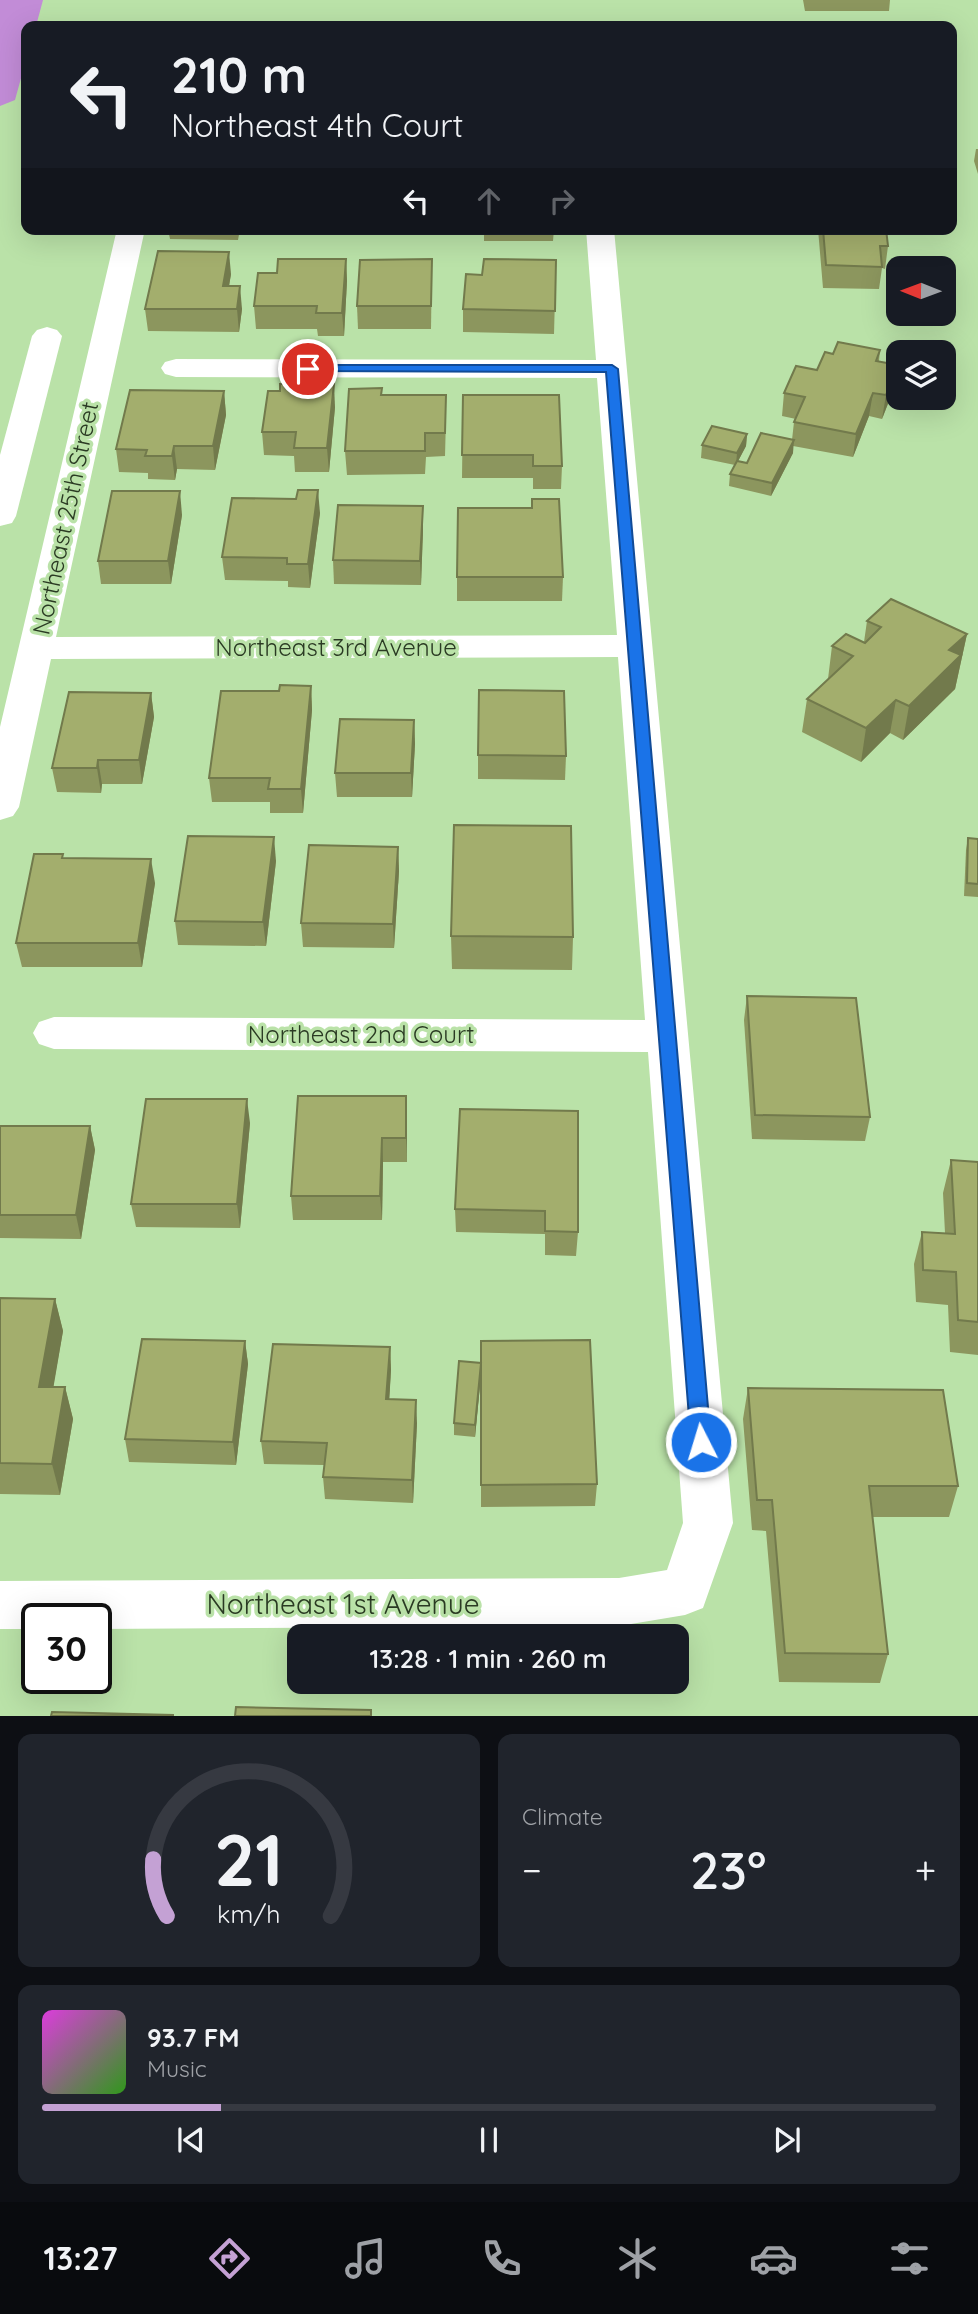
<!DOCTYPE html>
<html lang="en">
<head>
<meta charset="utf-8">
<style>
	:root { --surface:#171b24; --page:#20242c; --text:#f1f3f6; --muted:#9ea1a6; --line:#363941; --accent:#c4a1d4 }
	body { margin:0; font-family:Quicksand,sans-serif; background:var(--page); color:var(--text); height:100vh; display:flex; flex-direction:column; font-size:26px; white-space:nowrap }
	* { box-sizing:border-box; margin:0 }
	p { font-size:23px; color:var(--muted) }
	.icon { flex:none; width:38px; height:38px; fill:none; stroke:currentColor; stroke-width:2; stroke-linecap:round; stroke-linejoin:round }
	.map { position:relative; height:1716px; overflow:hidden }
	.drawer { display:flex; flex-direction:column; gap:18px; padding:18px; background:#0d0f14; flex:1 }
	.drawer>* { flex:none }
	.top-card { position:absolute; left:21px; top:21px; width:936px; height:214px; border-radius:14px; box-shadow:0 7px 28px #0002; background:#171b24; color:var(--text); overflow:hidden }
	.needle { width:46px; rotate:271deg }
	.tools { position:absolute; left:886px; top:256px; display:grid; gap:14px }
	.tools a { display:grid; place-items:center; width:70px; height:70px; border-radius:14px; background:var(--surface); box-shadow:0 7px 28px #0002; font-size:35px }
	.speed { position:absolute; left:21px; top:1603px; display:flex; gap:14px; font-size:35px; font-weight:700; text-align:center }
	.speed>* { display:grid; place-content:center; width:91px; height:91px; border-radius:50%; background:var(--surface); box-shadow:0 7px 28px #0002; line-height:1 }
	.speed .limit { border:4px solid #111; border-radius:10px; background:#fff; color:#111 }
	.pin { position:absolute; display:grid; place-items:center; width:60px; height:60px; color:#fff; margin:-30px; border:4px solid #fff; border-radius:50%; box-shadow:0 2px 7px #0007 }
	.me { position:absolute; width:77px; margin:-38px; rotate:355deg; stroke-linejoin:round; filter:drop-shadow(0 0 5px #0008) }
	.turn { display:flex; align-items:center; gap:24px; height:147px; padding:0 35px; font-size:32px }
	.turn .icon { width:91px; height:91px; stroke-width:2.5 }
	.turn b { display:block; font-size:49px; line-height:60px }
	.lanes { display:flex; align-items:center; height:66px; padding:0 35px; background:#0003; justify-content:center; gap:35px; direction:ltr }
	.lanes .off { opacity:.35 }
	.big { font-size:52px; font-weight:600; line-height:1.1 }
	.drawer .card { flex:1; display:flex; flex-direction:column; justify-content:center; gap:10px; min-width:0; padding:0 24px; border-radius:14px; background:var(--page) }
	.drawer .dial { align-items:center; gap:0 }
	.dial svg { height:182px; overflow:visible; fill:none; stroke:var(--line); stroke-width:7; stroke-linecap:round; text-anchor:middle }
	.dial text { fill:var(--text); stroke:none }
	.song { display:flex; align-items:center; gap:21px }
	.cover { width:84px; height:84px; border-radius:10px; background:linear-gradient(135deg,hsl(300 70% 55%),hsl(110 70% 35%)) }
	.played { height:7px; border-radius:4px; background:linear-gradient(90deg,var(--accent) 20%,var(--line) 20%) }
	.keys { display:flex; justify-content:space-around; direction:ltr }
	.heat { display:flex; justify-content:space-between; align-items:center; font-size:38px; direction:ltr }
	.drawer .tiles { flex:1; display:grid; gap:18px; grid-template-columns:1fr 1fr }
	.card:last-child { grid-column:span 2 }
	.trip { position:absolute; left:287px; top:1624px; width:402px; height:70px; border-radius:14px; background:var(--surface); box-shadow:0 7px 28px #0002; font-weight:600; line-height:70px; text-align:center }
	.tab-bar { display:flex; height:112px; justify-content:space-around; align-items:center; background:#090b0e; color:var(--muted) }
	.tab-bar .icon { width:49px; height:49px }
	.tab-bar .on { color:var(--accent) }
	.tab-bar b { font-size:32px; color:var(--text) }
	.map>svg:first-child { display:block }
</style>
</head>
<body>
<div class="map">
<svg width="978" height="1716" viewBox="0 0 978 1716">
	<rect width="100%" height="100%" fill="#bae2a8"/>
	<polygon fill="#c28cd7" points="0,0 43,0 36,26 26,26 26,60 15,100 0,106"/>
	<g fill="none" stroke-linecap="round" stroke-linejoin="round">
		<g fill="#fff" fill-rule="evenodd">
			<polygon points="117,229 145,229 56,637 617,635 597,378 176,377 165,374 161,368 165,362 176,359 596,360 586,229 614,229 733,1523 703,1608 685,1615 619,1626 96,1629 96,1619 37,1619 37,1629 0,1629 0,1581 619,1578 667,1570 683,1523 648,1052 54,1049 39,1044 33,1033 39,1022 54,1017 645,1020 618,657 51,659 19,807 13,816 0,820 0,727"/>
			<polygon points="47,327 57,330 62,336 16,516 12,523 0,526 0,455 32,336 37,330"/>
		</g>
	</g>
	<g fill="#8c965e">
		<polygon points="803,0 890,0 889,11 805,11"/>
		<polygon points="976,149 978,149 978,174 974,161"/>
		<polygon points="168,229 240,229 238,240 170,239"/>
		<polygon points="270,229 350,229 350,234 270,233"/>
		<rect x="367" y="229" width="82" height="5"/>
		<polygon points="484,229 554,229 553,241 484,241"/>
		<polygon points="818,229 886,229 888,246 885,269 882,268 879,289 823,288"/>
		<polygon points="346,259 347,281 344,336 318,336 317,329 256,329 254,306 277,273"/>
		<polygon points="432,259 431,329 358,329 357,306"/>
		<polygon points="556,260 554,334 463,332 463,309 482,275"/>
		<polygon points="231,274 229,286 242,309 239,332 148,331 145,309"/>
		<polygon points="880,350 879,361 894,388 882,419 869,416 853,457 793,446 793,453 771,496 729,486 730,474 735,465 701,458 702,445 747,434 746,446 738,461 747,463 792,440 794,422 796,419 782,416 784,393 817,370 833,354"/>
		<polygon points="382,388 382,395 446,418 445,456 426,457 425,474 347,475 345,451"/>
		<polygon points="224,391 226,415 215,470 177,469 175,480 148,479 148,473 119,472 116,449"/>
		<polygon points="463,395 562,466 561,489 533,489 533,478 462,478"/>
		<polygon points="335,407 329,472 295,472 294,456 264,455 262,432"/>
		<polygon points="423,506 423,529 421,585 334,584 333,560"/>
		<polygon points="320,513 310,588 288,587 288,581 225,580 222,557"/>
		<polygon points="182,515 171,584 101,584 98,561"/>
		<polygon points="457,577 563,577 562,601 457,601"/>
		<polygon points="867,621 967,634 955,689 903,740 890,733 861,762 802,732 807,699 828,679 832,646 864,642"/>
		<polygon points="311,686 312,710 303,813 270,813 270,802 212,802 209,778 279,691"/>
		<polygon points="151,693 154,717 142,784 102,784 101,793 57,792 52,768"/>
		<polygon points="414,720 415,744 412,797 337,797 335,773"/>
		<polygon points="478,755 566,756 565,780 478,779"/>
		<polygon points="968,838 978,839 978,897 964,896 966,850"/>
		<polygon points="398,847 399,871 394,948 303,947 301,923"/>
		<polygon points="63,858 155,883 142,967 22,967 16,943"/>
		<polygon points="276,861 266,946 178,945 175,921"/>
		<polygon points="451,936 573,937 572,970 452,969"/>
		<polygon points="747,996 870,1117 865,1141 752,1139 744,1020"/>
		<polygon points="406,1096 407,1162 383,1162 382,1220 293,1220 291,1196"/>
		<polygon points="460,1109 578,1232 576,1256 545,1255 545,1234 456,1232 455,1209"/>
		<polygon points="250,1123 240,1228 136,1227 131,1204"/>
		<polygon points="0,1126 90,1126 95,1150 81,1239 0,1238"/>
		<polygon points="951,1160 978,1162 978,1355 950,1352 948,1305 916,1302 914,1264 922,1232 945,1233 943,1193"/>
		<polygon points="0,1298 55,1299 63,1331 53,1387 65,1387 73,1419 60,1495 0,1494"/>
		<polygon points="245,1341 248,1364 236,1465 129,1462 125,1439"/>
		<polygon points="481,1341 597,1484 595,1506 481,1507"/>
		<polygon points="390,1347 391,1370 389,1399 417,1423 413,1503 325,1499 323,1477 324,1465 264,1464 261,1441"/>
		<polygon points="481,1375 475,1437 454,1435 454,1423"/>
		<polygon points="748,1388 958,1486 949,1517 872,1517 888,1654 880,1683 779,1682 766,1531 752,1530 743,1419"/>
	</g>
	<g fill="#727a4c">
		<polygon points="229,252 231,274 225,309 223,286"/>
		<polygon points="346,259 347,281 344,336 342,313"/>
		<polygon points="240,286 242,309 239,332 237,309"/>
		<polygon points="898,365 894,388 882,419 886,395"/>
		<polygon points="334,384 335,407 329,472 327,448"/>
		<polygon points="224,391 226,415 215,470 213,446"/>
		<polygon points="873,393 869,416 853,457 856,434"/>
		<polygon points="747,434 746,446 736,465 737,453"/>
		<polygon points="794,440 793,453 771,496 772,483"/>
		<polygon points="174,446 177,469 175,480 172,456"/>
		<polygon points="318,490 320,513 310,588 308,564"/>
		<polygon points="180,491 182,515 171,584 168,561"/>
		<polygon points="423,506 423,529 421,585 420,561"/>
		<polygon points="967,634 955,689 903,740 909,706 949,650"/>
		<polygon points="311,686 312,710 303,813 301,789"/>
		<polygon points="151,693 154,717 142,784 139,760"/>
		<polygon points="896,700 890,733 861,762 866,728"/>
		<polygon points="414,720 415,744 412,797 411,773"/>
		<polygon points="98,760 102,784 101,793 97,768"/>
		<polygon points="274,837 276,861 266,946 263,922"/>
		<polygon points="398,847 399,871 394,948 393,924"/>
		<polygon points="151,859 155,883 142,967 138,943"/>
		<polygon points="406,1096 407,1120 407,1162 406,1138"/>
		<polygon points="247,1099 250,1123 240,1228 237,1204"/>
		<polygon points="90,1126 95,1150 81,1239 76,1215"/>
		<polygon points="382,1138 383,1162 382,1220 380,1196"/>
		<polygon points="55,1299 63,1331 48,1419 39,1387"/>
		<polygon points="245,1341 248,1364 236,1465 233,1442"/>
		<polygon points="390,1347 391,1370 388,1422 386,1399"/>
		<polygon points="481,1363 481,1375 475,1437 475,1425"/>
		<polygon points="65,1387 73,1419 60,1495 52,1464"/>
		<polygon points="416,1400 417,1423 413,1503 412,1480"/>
	</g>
	<g fill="#a3ae6d" stroke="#727a4c" stroke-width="2">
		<polygon points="823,229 886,229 888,246 880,246 882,267 826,265"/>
		<polygon points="158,251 229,252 223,286 240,286 237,309 145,309"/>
		<polygon points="278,259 346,259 342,313 316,313 317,306 254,306 258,273 277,273"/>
		<polygon points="432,259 431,306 357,306 360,260"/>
		<polygon points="484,259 556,260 555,311 463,309 466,274 482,275"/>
		<polygon points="838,342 880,350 876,361 898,365 886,395 873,393 856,434 794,422 805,397 784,393 796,366 817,370 825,352 833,354"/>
		<polygon points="280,384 334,384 327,448 294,448 296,432 262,432 268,391 280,391"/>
		<polygon points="382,388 381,395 446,395 445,433 425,433 425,451 345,451 349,389"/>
		<polygon points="130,390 224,391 213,446 174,446 172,456 145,456 147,450 116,449"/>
		<polygon points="463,395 559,395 562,466 533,466 533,455 462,455"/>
		<polygon points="712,426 747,434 737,453 702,445"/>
		<polygon points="761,433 794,440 772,483 730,474 737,461 747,463"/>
		<polygon points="298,490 318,490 308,564 287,564 287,558 222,557 232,498 296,499"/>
		<polygon points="112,491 180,491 168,561 98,561"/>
		<polygon points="532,499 559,499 563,577 457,577 458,508 532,508"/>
		<polygon points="338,505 423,506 420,561 333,560"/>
		<polygon points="891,599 967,634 949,650 961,655 909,706 896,700 866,728 807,699 853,656 832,646 846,634 865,643 881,627 867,621"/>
		<polygon points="280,685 311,686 301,789 268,789 270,778 209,778 221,691 279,691"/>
		<polygon points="479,690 564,691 566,756 478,755"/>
		<polygon points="69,692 151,693 139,760 98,760 97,768 52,768"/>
		<polygon points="340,719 414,720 411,773 335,773"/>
		<polygon points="454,825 571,826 573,937 451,936"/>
		<polygon points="188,836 274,837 263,922 175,921"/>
		<polygon points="968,838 978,839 978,884 967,883"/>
		<polygon points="309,845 398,847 393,924 301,923"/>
		<polygon points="34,854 63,854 62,858 151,859 138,943 16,943"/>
		<polygon points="747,996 856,998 870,1117 755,1115"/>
		<polygon points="298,1096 406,1096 406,1138 382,1138 380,1196 291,1196"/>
		<polygon points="146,1099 247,1099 237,1204 131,1204"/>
		<polygon points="460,1109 578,1111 578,1232 545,1231 545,1211 455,1209"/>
		<polygon points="0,1126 90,1126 76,1215 0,1215"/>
		<polygon points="951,1160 978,1162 978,1322 958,1320 956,1272 923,1270 922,1232 955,1234"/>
		<polygon points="0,1298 55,1299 39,1387 65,1387 52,1464 0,1463"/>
		<polygon points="142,1339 245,1341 233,1442 125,1439"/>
		<polygon points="590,1340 597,1484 481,1485 481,1341"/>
		<polygon points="273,1344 390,1347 386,1399 416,1400 412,1480 323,1477 327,1443 261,1441"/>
		<polygon points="459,1361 481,1363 475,1425 454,1423"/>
		<polygon points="748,1388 943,1390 958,1486 869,1486 888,1654 785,1653 772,1500 757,1500"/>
		<polygon points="236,1707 371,1710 371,1716 235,1716"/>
		<polygon points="52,1712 174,1715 51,1716"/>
	</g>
	<polygon fill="#1a73e8" stroke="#114b97" stroke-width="2" points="308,365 612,365 618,369 711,1442 708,1448 701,1451 694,1448 691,1442 606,372 304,371 302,369"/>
	<g text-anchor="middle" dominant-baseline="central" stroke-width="7" stroke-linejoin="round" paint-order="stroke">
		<g font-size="24" fill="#2a3a23" stroke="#bae2a8">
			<text transform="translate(65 518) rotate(-78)">Northeast 25th Street</text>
			<text x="336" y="647">Northeast 3rd Avenue</text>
			<text x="361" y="1034">Northeast 2nd Court</text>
		</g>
		<g font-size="28" fill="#2a3a23" stroke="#bae2a8">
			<text x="343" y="1603">Northeast 1st Avenue</text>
		</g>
	</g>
</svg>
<div class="tools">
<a><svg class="needle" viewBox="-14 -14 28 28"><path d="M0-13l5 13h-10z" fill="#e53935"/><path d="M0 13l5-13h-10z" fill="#9ea1a6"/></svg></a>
<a><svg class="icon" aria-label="layers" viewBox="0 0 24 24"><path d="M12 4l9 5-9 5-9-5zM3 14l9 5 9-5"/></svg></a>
</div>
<div class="speed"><div class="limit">30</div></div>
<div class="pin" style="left:308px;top:369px;background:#d93025"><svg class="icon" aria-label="arrive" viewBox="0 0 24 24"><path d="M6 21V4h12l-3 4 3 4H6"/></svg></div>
<svg class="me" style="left:701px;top:1442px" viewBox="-20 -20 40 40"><circle r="17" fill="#1a73e8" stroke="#fff" stroke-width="3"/><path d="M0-11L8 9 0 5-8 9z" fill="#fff"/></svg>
<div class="trip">13:28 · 1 min · 260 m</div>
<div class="top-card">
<div class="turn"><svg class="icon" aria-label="left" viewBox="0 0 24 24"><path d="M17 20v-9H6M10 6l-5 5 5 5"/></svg><div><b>210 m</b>Northeast 4th Court</div></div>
<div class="lanes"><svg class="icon" aria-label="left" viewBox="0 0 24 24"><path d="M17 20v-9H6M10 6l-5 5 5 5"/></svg><svg class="icon off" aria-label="ahead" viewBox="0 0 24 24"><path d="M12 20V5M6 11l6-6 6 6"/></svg><svg class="icon off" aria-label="right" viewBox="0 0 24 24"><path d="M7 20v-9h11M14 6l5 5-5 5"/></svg></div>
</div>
</div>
<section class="drawer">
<div class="tiles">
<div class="card dial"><svg viewBox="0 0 100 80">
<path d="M14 69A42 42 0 1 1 86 69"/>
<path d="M14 69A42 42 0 0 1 8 44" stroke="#c4a1d4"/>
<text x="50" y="56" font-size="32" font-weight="700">21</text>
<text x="50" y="72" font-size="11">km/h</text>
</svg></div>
<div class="card"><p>Climate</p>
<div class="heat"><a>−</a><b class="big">23°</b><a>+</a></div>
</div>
<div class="card">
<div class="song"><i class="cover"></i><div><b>93.7 FM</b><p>Music</p></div></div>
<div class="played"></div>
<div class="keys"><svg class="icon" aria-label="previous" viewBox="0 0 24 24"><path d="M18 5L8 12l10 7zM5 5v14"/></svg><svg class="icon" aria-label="pause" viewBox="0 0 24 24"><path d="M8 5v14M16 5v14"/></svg><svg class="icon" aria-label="next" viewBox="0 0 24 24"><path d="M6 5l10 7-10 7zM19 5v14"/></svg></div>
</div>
</div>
</section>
<nav class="tab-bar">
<b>13:27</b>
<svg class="icon on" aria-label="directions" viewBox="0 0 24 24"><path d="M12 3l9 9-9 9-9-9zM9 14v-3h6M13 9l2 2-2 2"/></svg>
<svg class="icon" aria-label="music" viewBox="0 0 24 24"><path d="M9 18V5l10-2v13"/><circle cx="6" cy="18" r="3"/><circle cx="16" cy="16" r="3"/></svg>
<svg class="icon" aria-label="phone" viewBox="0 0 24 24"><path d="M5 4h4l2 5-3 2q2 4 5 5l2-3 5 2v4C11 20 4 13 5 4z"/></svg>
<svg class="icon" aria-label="climate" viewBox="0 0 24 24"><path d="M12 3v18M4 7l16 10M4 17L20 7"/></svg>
<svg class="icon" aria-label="car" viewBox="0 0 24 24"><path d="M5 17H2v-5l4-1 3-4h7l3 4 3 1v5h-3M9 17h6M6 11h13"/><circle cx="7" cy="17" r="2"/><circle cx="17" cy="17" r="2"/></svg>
<svg class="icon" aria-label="filters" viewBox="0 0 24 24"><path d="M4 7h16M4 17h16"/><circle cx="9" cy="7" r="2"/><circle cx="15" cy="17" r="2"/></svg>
</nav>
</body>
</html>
